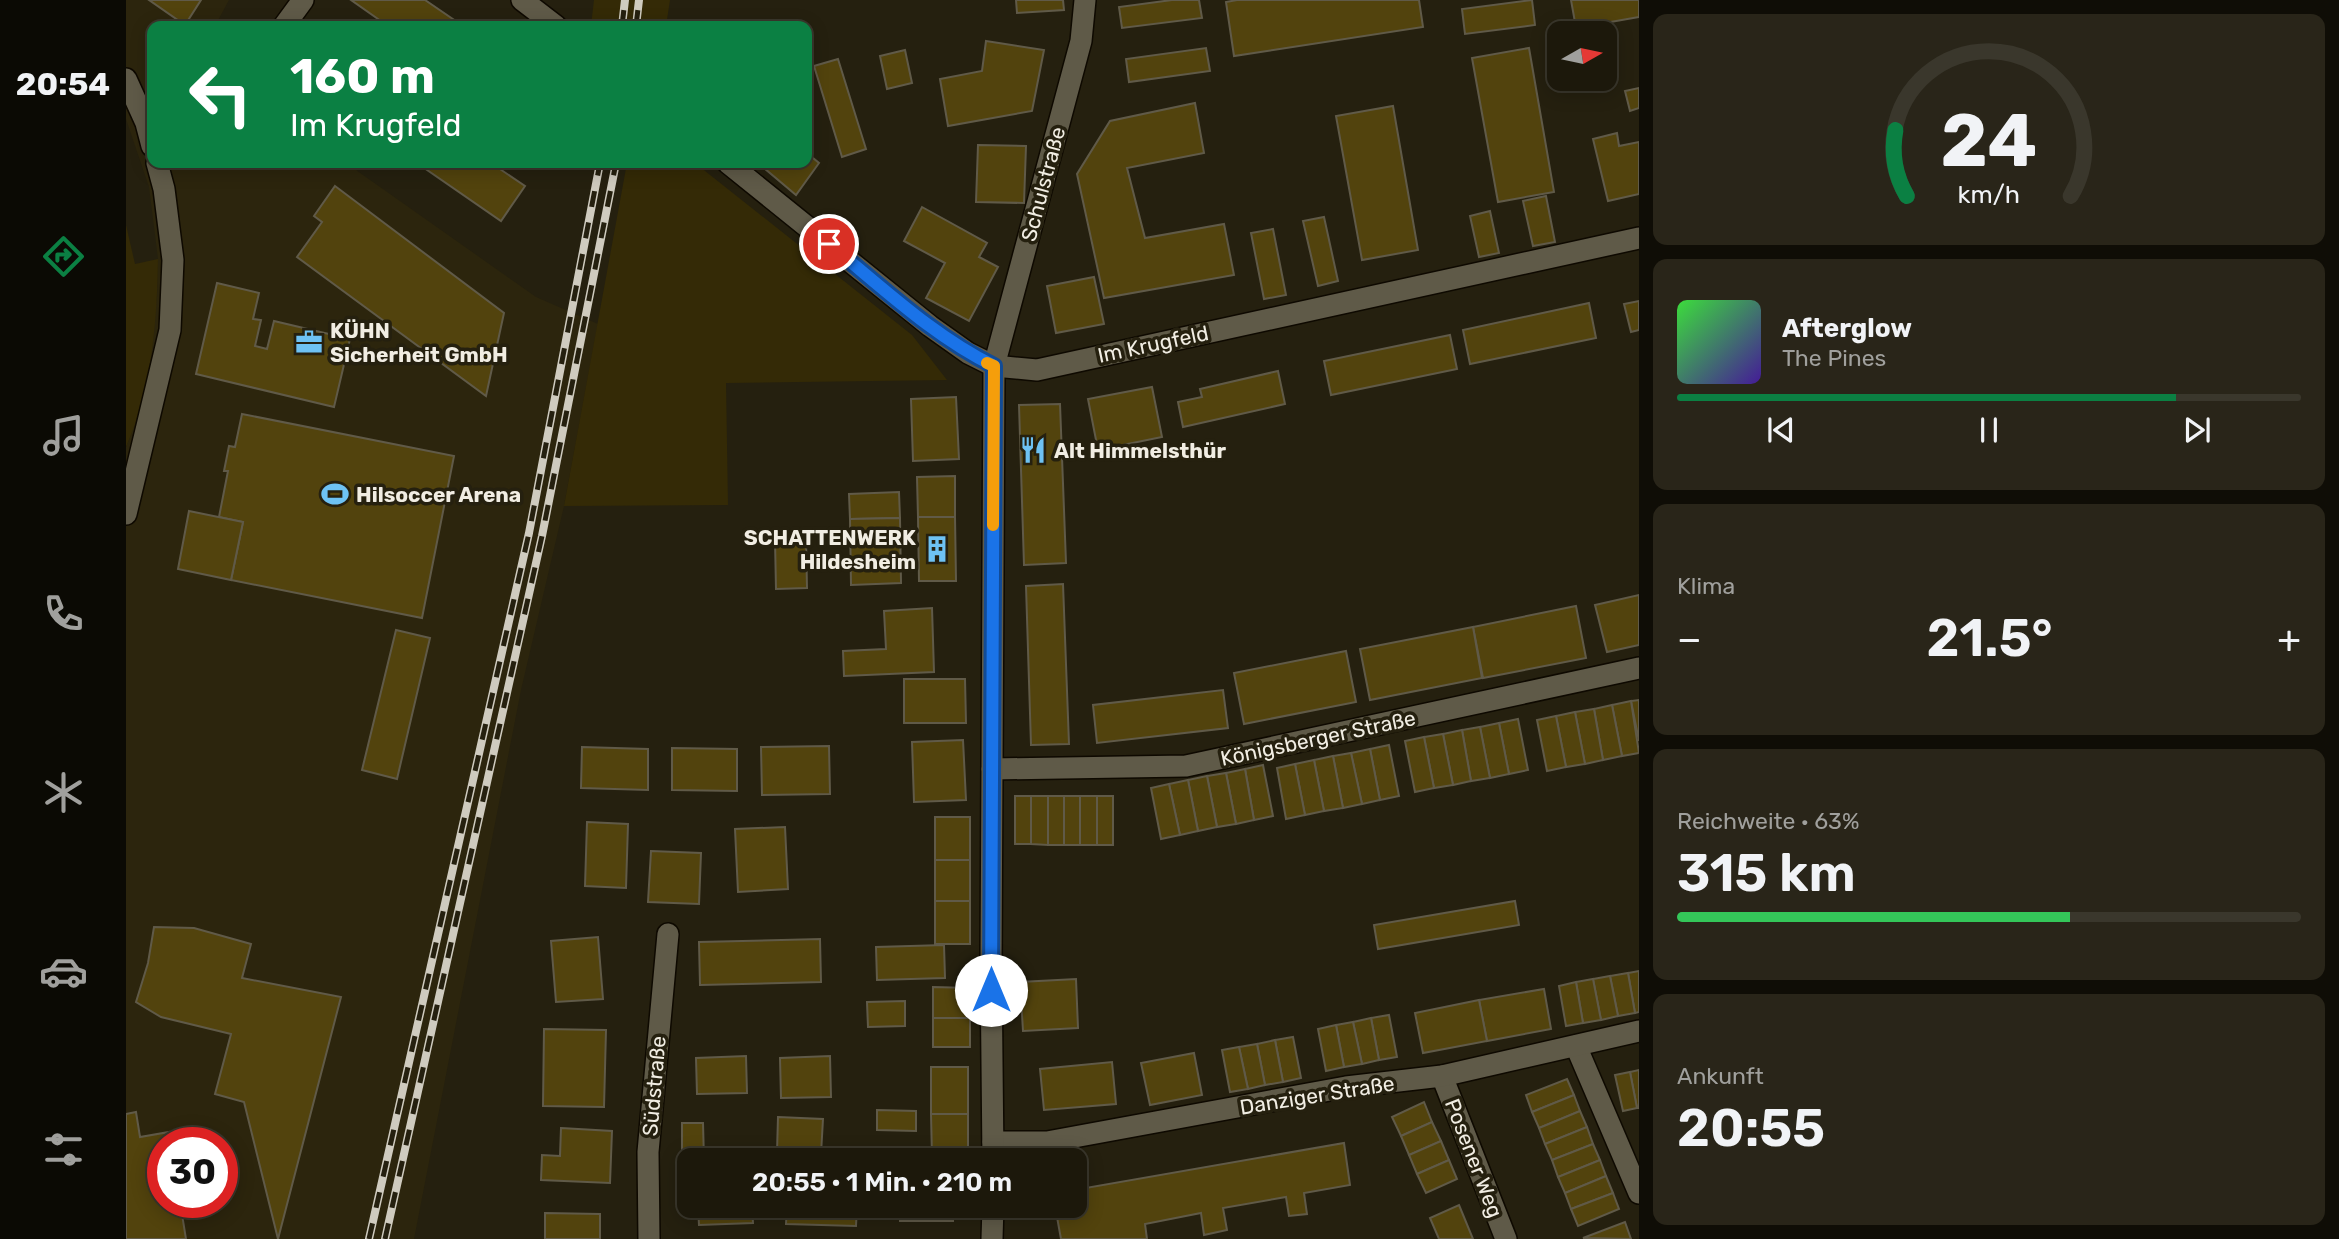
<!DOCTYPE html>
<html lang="de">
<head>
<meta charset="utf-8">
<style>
	:root { --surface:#1c180b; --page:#292519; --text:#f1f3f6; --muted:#a0a09d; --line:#3a372c; --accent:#0b8043 }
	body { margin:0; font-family:Rubik,sans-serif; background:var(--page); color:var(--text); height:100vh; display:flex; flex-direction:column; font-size:26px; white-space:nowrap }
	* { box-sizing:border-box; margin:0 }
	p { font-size:23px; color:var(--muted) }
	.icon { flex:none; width:38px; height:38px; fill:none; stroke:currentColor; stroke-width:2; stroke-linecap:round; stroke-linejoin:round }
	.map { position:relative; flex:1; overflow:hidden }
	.drawer { display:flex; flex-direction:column; gap:14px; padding:14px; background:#0f0d06; width:700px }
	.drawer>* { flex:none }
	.top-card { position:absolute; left:21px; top:21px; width:665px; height:147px; border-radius:14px; box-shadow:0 4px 18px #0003,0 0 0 2px var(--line); background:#0b8043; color:#fff; overflow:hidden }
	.needle { width:46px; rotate:81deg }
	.controls { position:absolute; left:1421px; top:21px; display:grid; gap:14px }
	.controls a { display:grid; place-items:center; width:70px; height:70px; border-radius:14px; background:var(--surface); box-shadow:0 4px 18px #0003,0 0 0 2px var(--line); font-size:35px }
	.speed { position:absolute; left:21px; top:1127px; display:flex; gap:14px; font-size:35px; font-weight:700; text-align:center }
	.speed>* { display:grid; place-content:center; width:91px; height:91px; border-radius:50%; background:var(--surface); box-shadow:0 4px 18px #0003,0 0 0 2px var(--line); line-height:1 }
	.speed .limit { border:10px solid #d22; background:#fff; color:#111 }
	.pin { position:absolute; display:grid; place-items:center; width:60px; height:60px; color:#fff; margin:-30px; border:4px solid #fff; border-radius:50%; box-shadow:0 2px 7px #0007 }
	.me { position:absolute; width:77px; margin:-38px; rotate:0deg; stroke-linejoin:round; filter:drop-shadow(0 0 5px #0008) }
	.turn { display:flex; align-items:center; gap:24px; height:147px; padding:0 28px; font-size:32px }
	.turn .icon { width:91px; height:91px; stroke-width:2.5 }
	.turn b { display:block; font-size:49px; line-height:60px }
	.big { font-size:52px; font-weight:600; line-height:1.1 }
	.drawer .widget { flex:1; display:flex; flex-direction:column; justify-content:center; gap:10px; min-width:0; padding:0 24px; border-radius:14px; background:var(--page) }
	.drawer .dial { align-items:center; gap:0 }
	.dial svg { height:182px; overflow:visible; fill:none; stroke:var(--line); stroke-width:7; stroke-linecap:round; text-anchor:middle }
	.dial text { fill:var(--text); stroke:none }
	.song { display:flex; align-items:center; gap:21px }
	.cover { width:84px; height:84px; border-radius:10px; background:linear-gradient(135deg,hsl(120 70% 55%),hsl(260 70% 35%)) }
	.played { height:7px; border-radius:4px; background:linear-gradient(90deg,var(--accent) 80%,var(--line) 80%) }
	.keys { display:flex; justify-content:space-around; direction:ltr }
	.heat { display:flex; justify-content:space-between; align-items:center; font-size:38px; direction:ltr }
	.charge { height:10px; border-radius:5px; background:linear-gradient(90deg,#34c759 63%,var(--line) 0) }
	.trip { position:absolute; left:551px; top:1148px; width:410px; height:70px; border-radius:14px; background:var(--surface); box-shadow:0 4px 18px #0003,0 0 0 2px var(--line); font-weight:600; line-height:70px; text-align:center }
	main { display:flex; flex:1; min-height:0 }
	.tabs { display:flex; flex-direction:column; width:126px; justify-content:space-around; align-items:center; background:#0b0a04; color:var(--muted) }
	.tabs .icon { width:49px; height:49px }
	.tabs .selected { color:var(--accent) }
	.tabs b { font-size:32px; color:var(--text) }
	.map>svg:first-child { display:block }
</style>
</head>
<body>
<main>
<nav class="tabs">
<b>20:54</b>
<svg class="icon selected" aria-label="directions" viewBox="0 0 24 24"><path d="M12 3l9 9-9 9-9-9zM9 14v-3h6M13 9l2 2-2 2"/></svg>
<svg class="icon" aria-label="music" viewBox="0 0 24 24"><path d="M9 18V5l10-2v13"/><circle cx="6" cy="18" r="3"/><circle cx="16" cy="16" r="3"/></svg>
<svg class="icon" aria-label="phone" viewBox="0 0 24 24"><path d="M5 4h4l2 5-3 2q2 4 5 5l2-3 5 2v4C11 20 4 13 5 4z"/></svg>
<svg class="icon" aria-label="climate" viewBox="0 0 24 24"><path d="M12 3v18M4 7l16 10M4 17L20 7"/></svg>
<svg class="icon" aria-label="car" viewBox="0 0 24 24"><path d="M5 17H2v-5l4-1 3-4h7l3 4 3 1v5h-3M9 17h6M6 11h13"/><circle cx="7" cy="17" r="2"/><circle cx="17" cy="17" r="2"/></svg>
<svg class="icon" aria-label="filters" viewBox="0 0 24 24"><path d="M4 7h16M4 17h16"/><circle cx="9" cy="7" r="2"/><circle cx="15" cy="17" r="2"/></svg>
</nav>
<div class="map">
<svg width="1513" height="1239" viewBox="0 0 1513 1239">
	<rect width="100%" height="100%" fill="#25200f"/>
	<path fill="#2c250d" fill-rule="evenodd" d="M 0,0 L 103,0 L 89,26 L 26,26 L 26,163 L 220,163 L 410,297 L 472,324 L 438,506 L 395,690 L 288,1239 L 0,1239 L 0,447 L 5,434 L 31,297 L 32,259 L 23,187 L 0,119 ZM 37,1143 L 96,1143 L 96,1202 L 37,1202 Z"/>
	<g fill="#342a06">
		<polygon points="468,0 544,0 540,26 465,26"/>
		<polygon points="501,163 569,163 786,335 821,380 600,383 602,505 438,506"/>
		<path d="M 0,225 L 9,264 L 32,259 C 31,322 26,388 0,447 Z"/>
	</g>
	<g fill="#52430d" stroke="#605a48" stroke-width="2">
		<polygon points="23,0 75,0 59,25"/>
		<polygon points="225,0 299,0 337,26 262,26"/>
		<polygon points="890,0 937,0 938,10 891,13"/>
		<polygon points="1046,0 1073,0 1076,18 996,28 993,7"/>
		<polygon points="1111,0 1293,0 1297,27 1108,56 1100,2"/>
		<polygon points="1406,0 1409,25 1339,34 1336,9"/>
		<polygon points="1445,0 1513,0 1513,17 1450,28"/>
		<polygon points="860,41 918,50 906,111 822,126 814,79 856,71"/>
		<polygon points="1080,48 1084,71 1003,82 1000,59"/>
		<polygon points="1403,48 1428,192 1372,202 1346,58"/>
		<polygon points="779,50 786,83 761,89 754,56"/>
		<polygon points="712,59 740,149 716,157 688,66"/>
		<polygon points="1513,88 1513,108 1504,111 1499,91"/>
		<polygon points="1069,103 1078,153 1001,168 1019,238 1098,224 1108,275 978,298 951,174 984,121"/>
		<polygon points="1267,106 1292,250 1236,260 1210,116"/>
		<polygon points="1491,133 1493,146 1513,142 1513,194 1482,201 1467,139"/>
		<polygon points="852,145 900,146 898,203 850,202"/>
		<polygon points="681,153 693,163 670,195 638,168 642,163 681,163"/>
		<polygon points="291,163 365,163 399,186 375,221"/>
		<polygon points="209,186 378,313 360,396 171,257 196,222 188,216"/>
		<polygon points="1420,196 1429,242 1407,246 1397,201"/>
		<polygon points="796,207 861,243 853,257 872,267 843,321 800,298 819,263 778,241"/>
		<polygon points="1364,211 1373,253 1353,257 1344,216"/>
		<polygon points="1198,217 1212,281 1192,286 1177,221"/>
		<polygon points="1147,229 1160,295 1138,299 1125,233"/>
		<polygon points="968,277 978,324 930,333 921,286"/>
		<polygon points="91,283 133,293 127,319 135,320 129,346 141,349 148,321 224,339 208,407 70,374"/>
		<polygon points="1513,301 1513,330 1505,332 1498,304"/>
		<polygon points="1463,303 1470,338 1344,364 1337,330"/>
		<polygon points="1324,335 1331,369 1205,395 1198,361"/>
		<polygon points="1152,371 1159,404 1057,427 1052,402 1076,397 1074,389"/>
		<polygon points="1026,387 1036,437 972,450 962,399"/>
		<polygon points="830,397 833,459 787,461 785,399"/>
		<polygon points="934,404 940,563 898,565 893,405"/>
		<polygon points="116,414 328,456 296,618 105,580 117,522 93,517 102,471 98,471 103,446 109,447"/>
		<polygon points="829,476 829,517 792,517 791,477"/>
		<polygon points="773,492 774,518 724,519 723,494"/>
		<polygon points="63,511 117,522 105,580 52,569"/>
		<polygon points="792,517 829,517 830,581 793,581"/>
		<polygon points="774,518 775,583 725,585 724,519"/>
		<polygon points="680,539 681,588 650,589 649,540"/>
		<polygon points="937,584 943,744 905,745 900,586"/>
		<polygon points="1513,595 1513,645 1481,652 1469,605"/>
		<polygon points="1450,606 1460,658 1357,678 1347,627"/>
		<polygon points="806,608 808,672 718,676 717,651 760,649 758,611"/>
		<polygon points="1347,627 1356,678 1244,700 1234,649"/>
		<polygon points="270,630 304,638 271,779 236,770"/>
		<polygon points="1220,651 1230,702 1118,724 1108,673"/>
		<polygon points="778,679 839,679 840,723 778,723"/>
		<polygon points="1097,690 1102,728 971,743 967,705"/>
		<polygon points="1513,700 1513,741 1505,701"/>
		<polygon points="1505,701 1513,753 1496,756 1486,705"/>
		<polygon points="1486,705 1496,756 1477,760 1468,709"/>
		<polygon points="1468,709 1477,760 1459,764 1449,712"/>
		<polygon points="1449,712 1459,764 1440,767 1430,716"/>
		<polygon points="1430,716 1440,767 1421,771 1411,720"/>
		<polygon points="1392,719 1402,770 1383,774 1373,723"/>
		<polygon points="1373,723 1383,774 1364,778 1354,727"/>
		<polygon points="1354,727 1364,778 1345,781 1336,730"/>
		<polygon points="1336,730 1345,781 1327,785 1317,734"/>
		<polygon points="1317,734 1327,785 1308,788 1298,737"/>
		<polygon points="1298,737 1308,788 1289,792 1279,741"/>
		<polygon points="837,740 840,800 788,802 786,742"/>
		<polygon points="1263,745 1273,796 1254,800 1244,749"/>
		<polygon points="703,746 704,794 636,795 635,747"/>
		<polygon points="456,747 522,749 522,790 455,788"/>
		<polygon points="546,748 611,749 611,791 546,790"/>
		<polygon points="1244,749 1254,800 1236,804 1225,753"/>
		<polygon points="1225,753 1236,804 1217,808 1207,756"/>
		<polygon points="1207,756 1217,808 1198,811 1188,760"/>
		<polygon points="1188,760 1198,811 1179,815 1169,764"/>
		<polygon points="1169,764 1179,815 1160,819 1151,768"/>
		<polygon points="1137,765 1147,816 1128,820 1119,769"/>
		<polygon points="1119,769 1128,820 1110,824 1100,773"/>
		<polygon points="1100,773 1110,824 1091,827 1081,776"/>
		<polygon points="1081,776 1091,827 1072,831 1062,780"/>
		<polygon points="1062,780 1072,831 1054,835 1043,784"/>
		<polygon points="1043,784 1054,835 1035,839 1025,788"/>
		<rect x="889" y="796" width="16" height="48"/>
		<polygon points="905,796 922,796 922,845 905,844"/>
		<rect x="922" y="796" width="16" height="49"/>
		<rect x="938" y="796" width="16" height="49"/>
		<rect x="954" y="796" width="17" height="49"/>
		<rect x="971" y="796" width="16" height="49"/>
		<rect x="809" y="817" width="35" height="43"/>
		<polygon points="461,822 502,824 500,888 459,886"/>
		<polygon points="659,827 662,889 612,892 609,829"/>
		<polygon points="525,851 575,853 573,904 522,902"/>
		<rect x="809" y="860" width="35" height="41"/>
		<rect x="809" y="901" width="35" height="43"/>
		<polygon points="1389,901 1393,925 1252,949 1248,925"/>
		<polygon points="28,927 68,928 125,944 116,978 215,997 152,1239 118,1102 89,1094 105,1034 35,1017 10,1002 22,963"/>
		<polygon points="472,937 477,999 430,1002 425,941"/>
		<polygon points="694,939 695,982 574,985 573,942"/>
		<polygon points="818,945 819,978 751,980 750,947"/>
		<polygon points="1513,971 1513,1012 1509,1013 1502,973"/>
		<polygon points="1502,973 1509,1013 1492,1016 1484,976"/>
		<polygon points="1484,976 1492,1016 1475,1020 1467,979"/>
		<polygon points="950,979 952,1028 897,1031 894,982"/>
		<polygon points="1467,979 1475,1020 1457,1023 1450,982"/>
		<polygon points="1450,982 1457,1023 1440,1026 1433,986"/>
		<polygon points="807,987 844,988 844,1018 807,1018"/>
		<polygon points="1418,989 1425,1029 1361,1041 1353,1000"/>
		<polygon points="1353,1000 1361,1041 1297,1053 1289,1013"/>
		<polygon points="779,1001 779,1026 742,1027 741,1002"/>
		<polygon points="1263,1015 1271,1057 1253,1060 1245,1018"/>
		<rect x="807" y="1018" width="37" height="29"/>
		<polygon points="1245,1018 1253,1060 1236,1064 1227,1022"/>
		<polygon points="1227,1022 1236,1064 1218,1067 1210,1025"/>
		<polygon points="1210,1025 1218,1067 1200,1071 1192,1029"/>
		<polygon points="418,1029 480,1030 478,1107 417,1106"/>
		<polygon points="1167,1037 1175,1078 1157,1082 1149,1040"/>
		<polygon points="1149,1040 1157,1082 1139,1085 1131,1044"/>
		<polygon points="1131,1044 1139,1085 1122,1089 1113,1047"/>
		<polygon points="1113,1047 1122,1089 1104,1092 1096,1050"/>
		<polygon points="1068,1053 1076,1095 1024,1105 1015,1063"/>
		<polygon points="620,1056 621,1093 571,1094 570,1058"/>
		<polygon points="704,1056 705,1097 655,1098 654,1058"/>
		<polygon points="986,1062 990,1104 918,1110 914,1069"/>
		<rect x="805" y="1067" width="37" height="47"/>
		<polygon points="1513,1070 1513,1108 1511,1108 1504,1072"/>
		<polygon points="1504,1072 1511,1108 1497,1111 1489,1075"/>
		<polygon points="1441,1079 1448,1095 1406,1112 1400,1095"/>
		<polygon points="1448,1095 1454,1111 1413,1128 1406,1112"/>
		<polygon points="1298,1102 1306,1122 1275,1136 1266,1117"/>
		<polygon points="751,1110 790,1111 790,1131 751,1130"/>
		<polygon points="1454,1111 1461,1127 1419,1144 1413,1128"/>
		<polygon points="10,1112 14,1137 43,1132 45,1143 37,1143 37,1202 54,1202 60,1239 0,1239 0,1114"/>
		<polygon points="805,1114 842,1114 842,1157 806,1157"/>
		<polygon points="652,1117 697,1119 695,1154 651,1152"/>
		<polygon points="1306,1122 1315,1141 1283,1155 1275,1136"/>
		<polygon points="556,1123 577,1123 578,1160 556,1161"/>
		<polygon points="1461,1127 1467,1144 1426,1160 1419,1144"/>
		<polygon points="435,1128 486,1131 484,1183 415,1180 416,1155 434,1156"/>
		<polygon points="1315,1141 1323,1160 1291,1174 1283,1155"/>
		<polygon points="1218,1143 1224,1185 1178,1193 1181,1214 1163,1216 1160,1197 1097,1208 1101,1230 1078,1235 1075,1213 1019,1224 1021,1239 935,1239 929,1206 948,1206 948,1190"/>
		<polygon points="1467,1144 1474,1160 1432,1177 1426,1160"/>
		<polygon points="1323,1160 1331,1179 1300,1193 1291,1174"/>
		<polygon points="1474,1160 1480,1176 1439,1193 1432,1177"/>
		<polygon points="1480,1176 1487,1193 1445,1209 1439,1193"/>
		<polygon points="1487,1193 1493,1209 1452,1226 1445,1209"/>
		<polygon points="1333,1205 1347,1239 1313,1239 1304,1218"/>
		<polygon points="572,1206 626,1206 627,1223 573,1225"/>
		<polygon points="661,1206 731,1206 730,1226 660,1224"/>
		<rect x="774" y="1206" width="53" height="15"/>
		<polygon points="419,1213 474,1214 474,1239 419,1239"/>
		<polygon points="1499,1222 1505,1239 1457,1238"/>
	</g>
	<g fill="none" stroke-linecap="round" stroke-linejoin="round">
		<defs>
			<g id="minor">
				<polyline points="396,0 430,26"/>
				<polyline points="158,26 177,0"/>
				<polyline points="0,79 20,123 26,146"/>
				<polyline points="602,163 804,326 842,353 868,366 911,370 1513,238"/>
				<polyline points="0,514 44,330 47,260 38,189 31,163"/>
				<polyline points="866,769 1060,766 1513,668"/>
				<polyline points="1450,1046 1513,1193"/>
				<polyline points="1316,1076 1380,1239"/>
				<polyline points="867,1142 921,1142 1220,1087 1316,1076 1513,1031"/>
				<polyline points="867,1160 865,965 868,366 955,41 959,0"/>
				<polyline points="523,1239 522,1152 542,934"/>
				<polyline points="866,1239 867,1206"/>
			</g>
		</defs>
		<use href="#minor" stroke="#0e0900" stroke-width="24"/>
		<use href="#minor" stroke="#5f5a48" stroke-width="21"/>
		<defs>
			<g id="rail">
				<polyline points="496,26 499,0"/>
				<polyline points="510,26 513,0"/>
				<polyline points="243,1239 403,533 474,163"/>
				<polyline points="259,1239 416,536 490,163"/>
			</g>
		</defs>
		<use href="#rail" stroke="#cfcbbf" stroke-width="8"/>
		<use href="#rail" stroke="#25200f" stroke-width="5" stroke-dasharray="16" stroke-linecap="butt"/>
	</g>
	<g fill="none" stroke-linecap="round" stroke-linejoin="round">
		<defs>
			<path id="route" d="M 703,244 C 756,287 807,336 868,366 L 865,990"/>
		</defs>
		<use href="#route" stroke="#114b97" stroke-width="18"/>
		<use href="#route" stroke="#1a73e8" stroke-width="12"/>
		<polyline stroke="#f59e0b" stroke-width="12" points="861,363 868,366 867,525"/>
	</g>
	<defs>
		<symbol id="office-bare" viewBox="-9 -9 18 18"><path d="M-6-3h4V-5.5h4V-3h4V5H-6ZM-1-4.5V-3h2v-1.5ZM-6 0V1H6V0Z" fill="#6ec2f3" stroke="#25200f" stroke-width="2.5" paint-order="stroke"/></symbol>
		<symbol id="restaurant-bare" viewBox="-9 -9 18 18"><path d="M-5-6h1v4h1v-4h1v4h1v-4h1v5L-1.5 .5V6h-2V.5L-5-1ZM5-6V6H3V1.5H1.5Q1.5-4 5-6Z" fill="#6ec2f3" stroke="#25200f" stroke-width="2.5" paint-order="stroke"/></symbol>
		<symbol id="stadium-bare" viewBox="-9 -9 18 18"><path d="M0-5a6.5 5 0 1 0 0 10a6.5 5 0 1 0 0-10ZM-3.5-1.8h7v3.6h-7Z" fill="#6ec2f3" stroke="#25200f" stroke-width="2.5" paint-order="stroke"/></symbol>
		<symbol id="building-bare" viewBox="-9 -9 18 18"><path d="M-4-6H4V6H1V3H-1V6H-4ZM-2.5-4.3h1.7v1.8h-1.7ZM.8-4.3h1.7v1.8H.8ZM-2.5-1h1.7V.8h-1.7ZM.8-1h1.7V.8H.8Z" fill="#6ec2f3" stroke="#25200f" stroke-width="2.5" paint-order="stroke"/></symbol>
	</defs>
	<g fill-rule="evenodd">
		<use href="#office-bare" x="164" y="323" width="38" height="38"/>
		<use href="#restaurant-bare" x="888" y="431" width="38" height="38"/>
		<use href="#stadium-bare" x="190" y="475" width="38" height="38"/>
		<use href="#building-bare" x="792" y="530" width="38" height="38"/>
	</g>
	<g text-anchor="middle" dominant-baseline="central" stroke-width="7" stroke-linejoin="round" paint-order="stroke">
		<g font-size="21" fill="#f1ede3" stroke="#25200f">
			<text transform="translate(917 184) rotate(-75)">Schulstraße</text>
			<text transform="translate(1027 344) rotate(-12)">Im Krugfeld</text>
			<text transform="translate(1192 738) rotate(-12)">Königsberger Straße</text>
			<text transform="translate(528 1086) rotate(-85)">Südstraße</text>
			<text transform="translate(1191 1095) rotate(-9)">Danziger Straße</text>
			<text transform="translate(1348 1158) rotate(69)">Posener Weg</text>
		</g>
		<g font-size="21" font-weight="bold" fill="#f1ede3" stroke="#25200f" text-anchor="start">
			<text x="204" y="330">KÜHN<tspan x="204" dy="24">Sicherheit GmbH</tspan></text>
			<text x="928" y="450">Alt Himmelsthür</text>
			<text x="230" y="494">Hilsoccer Arena</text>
			<text x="790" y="537" text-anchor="end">SCHATTENWERK<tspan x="790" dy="24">Hildesheim</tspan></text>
		</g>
	</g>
</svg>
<div class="controls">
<a><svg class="needle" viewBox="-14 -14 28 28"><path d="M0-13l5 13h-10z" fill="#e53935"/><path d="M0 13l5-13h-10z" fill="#a0a09d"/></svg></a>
</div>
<div class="speed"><div class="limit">30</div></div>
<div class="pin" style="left:703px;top:244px;background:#d93025"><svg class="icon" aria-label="arrive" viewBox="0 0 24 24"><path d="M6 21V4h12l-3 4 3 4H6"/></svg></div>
<svg class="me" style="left:865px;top:990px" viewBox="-20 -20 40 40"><circle r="19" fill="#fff"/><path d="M0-13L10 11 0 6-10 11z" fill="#1a73e8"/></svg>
<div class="trip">20:55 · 1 Min. · 210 m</div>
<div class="top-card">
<div class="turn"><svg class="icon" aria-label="left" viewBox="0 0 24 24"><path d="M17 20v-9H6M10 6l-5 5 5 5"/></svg><div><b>160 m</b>Im Krugfeld</div></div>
</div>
</div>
<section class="drawer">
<div class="widget dial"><svg viewBox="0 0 100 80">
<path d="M14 69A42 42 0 1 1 86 69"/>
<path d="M14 69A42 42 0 0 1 9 40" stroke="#0b8043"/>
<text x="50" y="56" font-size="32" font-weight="700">24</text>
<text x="50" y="72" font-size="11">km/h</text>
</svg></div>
<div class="widget">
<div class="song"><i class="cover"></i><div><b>Afterglow</b><p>The Pines</p></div></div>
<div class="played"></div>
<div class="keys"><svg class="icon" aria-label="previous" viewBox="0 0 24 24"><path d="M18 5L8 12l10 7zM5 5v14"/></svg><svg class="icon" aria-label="pause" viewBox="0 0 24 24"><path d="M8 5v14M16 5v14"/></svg><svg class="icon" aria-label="next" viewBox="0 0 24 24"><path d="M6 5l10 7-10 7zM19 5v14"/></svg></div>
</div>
<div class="widget"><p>Klima</p>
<div class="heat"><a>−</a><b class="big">21.5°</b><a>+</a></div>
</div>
<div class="widget"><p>Reichweite · 63%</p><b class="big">315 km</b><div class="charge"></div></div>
<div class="widget"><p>Ankunft</p><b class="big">20:55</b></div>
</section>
</main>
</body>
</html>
